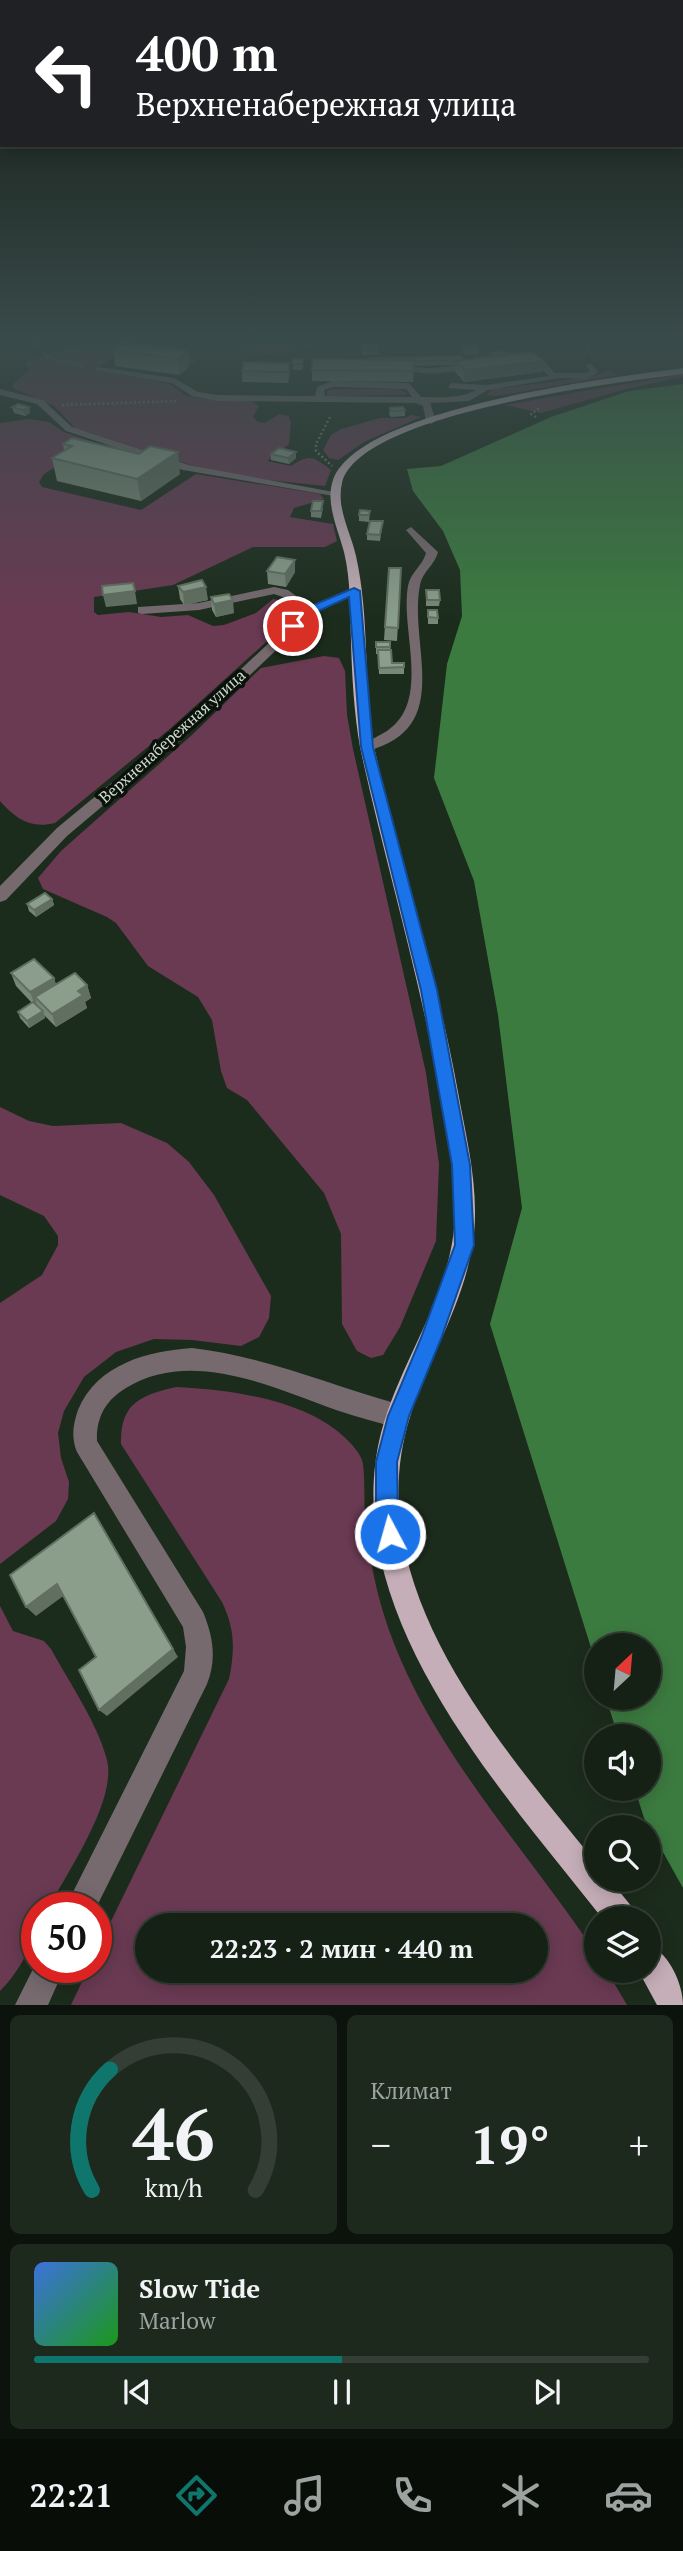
<!DOCTYPE html>
<html lang="ru">
<head>
<meta charset="utf-8">
<style>
	:root { --surface:#152115; --page:#1e291e; --text:#f1f3f6; --muted:#9da3a0; --line:#343e34; --accent:#0f766e }
	body { margin:0; font-family:"PT Serif",serif; background:var(--page); color:var(--text); height:100vh; display:flex; flex-direction:column; font-size:26px; white-space:nowrap }
	* { box-sizing:border-box; margin:0 }
	p { font-size:23px; color:var(--muted) }
	.icon { flex:none; width:38px; height:38px; fill:none; stroke:currentColor; stroke-width:2; stroke-linecap:round; stroke-linejoin:round }
	.map { position:relative; height:2005px; overflow:hidden }
	.side { display:flex; flex-direction:column; gap:10px; padding:10px; background:#0c120c; flex:1 }
	.side>* { flex:none }
	.guide { position:absolute; left:0px; top:0px; width:684px; height:147px; box-shadow:0 4px 18px #0003,0 0 0 2px var(--line); background:#202124; color:#fff; overflow:hidden }
	.needle { width:46px; rotate:26deg }
	.controls { position:absolute; left:584px; top:1633px; display:grid; gap:14px }
	.controls a { display:grid; place-items:center; width:77px; height:77px; border-radius:50%; background:var(--surface); box-shadow:0 4px 18px #0003,0 0 0 2px var(--line); font-size:35px }
	.speed { position:absolute; left:21px; top:1892px; display:flex; gap:14px; font-size:35px; font-weight:700; text-align:center }
	.speed>* { display:grid; place-content:center; width:91px; height:91px; border-radius:50%; background:var(--surface); box-shadow:0 4px 18px #0003,0 0 0 2px var(--line); line-height:1 }
	.speed .limit { border:10px solid #d22; background:#fff; color:#111 }
	.pin { position:absolute; display:grid; place-items:center; width:60px; height:60px; color:#fff; margin:-30px; border:4px solid #fff; border-radius:50%; box-shadow:0 2px 7px #0007 }
	.me { position:absolute; width:77px; margin:-38px; rotate:354deg; stroke-linejoin:round; filter:drop-shadow(0 0 5px #0008) }
	.turn { display:flex; align-items:center; gap:24px; height:147px; padding:0 21px; font-size:32px }
	.turn .icon { width:91px; height:91px; stroke-width:2.5 }
	.turn b { display:block; font-size:49px; line-height:60px }
	.big { font-size:52px; font-weight:600; line-height:1.1 }
	.side .widget { flex:1; display:flex; flex-direction:column; justify-content:center; gap:10px; min-width:0; padding:0 24px; border-radius:10px; background:var(--page) }
	.side .dial { align-items:center; gap:0 }
	.dial svg { height:182px; overflow:visible; fill:none; stroke:var(--line); stroke-width:7; stroke-linecap:round; text-anchor:middle }
	.dial text { fill:var(--text); stroke:none }
	.song { display:flex; align-items:center; gap:21px }
	.cover { width:84px; height:84px; border-radius:10px; background:linear-gradient(135deg,hsl(220 70% 55%),hsl(120 70% 35%)) }
	.played { height:7px; border-radius:4px; background:linear-gradient(90deg,var(--accent) 50%,var(--line) 50%) }
	.keys { display:flex; justify-content:space-around; direction:ltr }
	.heat { display:flex; justify-content:space-between; align-items:center; font-size:38px; direction:ltr }
	.side .tiles { flex:1; display:grid; gap:10px; grid-template-columns:1fr 1fr }
	.widget:last-child { grid-column:span 2 }
	.trip { position:absolute; left:135px; top:1913px; width:413px; height:70px; border-radius:35px; background:var(--surface); box-shadow:0 4px 18px #0003,0 0 0 2px var(--line); font-weight:600; line-height:70px; text-align:center }
	.tab-bar { display:flex; height:112px; justify-content:space-around; align-items:center; background:#080d08; color:var(--muted) }
	.tab-bar .icon { width:49px; height:49px }
	.tab-bar .on { color:var(--accent) }
	.tab-bar b { font-size:32px; color:var(--text) }
	.map>svg:first-child { display:block }
</style>
</head>
<body>
<div class="map">
<svg width="683" height="2005" viewBox="0 0 683 2005">
	<rect width="100%" height="100%" fill="#1c2c1c"/>
	<g fill="#6a3a53" fill-rule="evenodd">
		<path d="M 94,339 L 175,339 L 179,347 L 196,361 L 194,363 L 115,356 L 94,370 L 168,383 L 187,396 L 199,398 L 253,402 L 259,406 L 253,417 L 258,422 L 265,423 L 279,414 L 288,416 L 291,422 L 289,444 L 267,461 L 291,466 C 310,453 314,457 331,470 L 325,486 L 259,479 L 191,465 L 75,428 L 54,406 L 13,388 L 13,384 L 29,370 L 26,363 L 30,360 Z"/>
		<path d="M 230,339 L 311,339 L 312,341 L 309,347 C 289,355 263,355 242,351 Z"/>
		<polygon points="610,370 618,375 496,396 486,395 493,389 591,377"/>
		<polygon points="683,374 683,377 626,389 541,413 505,405"/>
		<polygon points="332,389 397,389 406,392 406,395 327,396 327,391"/>
		<polygon points="411,415 421,417 364,442 338,460 329,458 323,450 331,435 341,429 380,418 404,418"/>
		<path d="M 29,419 L 49,422 L 64,432 L 150,461 L 70,458 L 44,474 L 39,482 L 42,487 L 141,510 L 196,474 L 320,494 L 324,499 L 294,508 L 290,517 L 333,524 L 337,541 L 325,547 L 253,547 L 173,585 L 94,597 L 94,612 L 98,615 L 129,612 L 161,617 L 188,615 L 213,626 L 224,625 L 256,613 L 273,599 L 286,601 L 297,614 L 171,728 L 55,823 C 30,829 16,819 0,801 L 0,423 Z"/>
		<polygon points="324,656 339,658 345,671 347,715 353,749 426,1073 439,1164 436,1241 400,1327 383,1355 371,1358 357,1351 342,1324 341,1234 324,1193 247,1100 227,1088 221,1071 212,1020 198,997 148,966 116,923 107,917 43,889 38,878 61,851 193,734 261,668"/>
		<polygon points="0,1107 29,1121 53,1126 121,1123 167,1143 189,1162 214,1195 271,1296 269,1318 259,1337 241,1346 192,1340 154,1339 116,1352 84,1377 64,1411 58,1433 61,1458 69,1482 68,1499 56,1521 0,1564 0,1303 42,1275 58,1245 58,1236 44,1216 0,1195"/>
		<path d="M 176,1387 C 233,1390 314,1400 353,1446 C 357,1451 362,1457 363,1464 C 365,1481 364,1499 365,1517 C 368,1547 373,1576 381,1605 C 419,1738 522,1842 597,1955 L 597,1970 L 607,1971 L 627,2005 L 71,2005 L 89,1967 L 96,1967 L 96,1952 L 229,1679 C 235,1650 235,1629 222,1602 L 121,1444 C 120,1404 140,1395 176,1387 ZM 147,1925 L 536,1925 L 536,1970 L 147,1970 Z"/>
		<path d="M 0,1606 L 13,1631 L 44,1641 L 51,1649 C 69,1682 98,1724 107,1760 C 117,1800 68,1871 49,1907 L 37,1908 C 37,1939 22,1969 0,1991 Z"/>
	</g>
	<polygon fill="#3c7b40" points="683,384 683,1888 644,1818 635,1789 649,1788 649,1736 618,1736 606,1698 649,1698 649,1645 597,1645 597,1667 490,1324 522,1208 498,1015 474,881 434,778 447,664 462,616 460,570 443,531 413,491 407,469 441,466 551,417 629,391"/>
	<g fill="none" stroke-linecap="round" stroke-linejoin="round">
		<g stroke="#748174" stroke-width="2.5" stroke-dasharray="2 2.5" stroke-linecap="butt">
			<polyline points="32,339 46,357 85,367"/>
			<polyline points="584,355 595,339"/>
			<polyline points="62,405 179,401"/>
			<polyline points="330,417 316,444 316,451 332,466"/>
			<polyline points="536,417 531,414 541,407"/>
		</g>
		<g fill="#766a6f" fill-rule="evenodd">
			<path d="M 522,358 L 542,359 L 555,373 L 586,373 L 590,371 L 586,366 L 590,363 L 599,372 L 587,379 L 560,378 L 488,390 L 469,401 L 430,403 L 436,421 L 431,424 L 426,421 L 423,406 L 416,403 L 217,401 L 192,396 L 172,383 L 94,370 L 98,367 L 174,378 L 198,392 L 217,395 L 315,396 L 317,387 L 332,381 L 409,383 L 421,397 C 439,397 461,399 476,390 L 448,388 L 451,383 L 486,385 L 549,376 L 537,364 L 519,363 ZM 333,387 L 406,389 L 412,397 L 325,396 L 324,390 Z"/>
			<polygon points="477,363 480,368 432,374 386,369 390,366 432,368"/>
			<polygon points="0,389 43,400 72,427 189,465 339,493 334,496 183,470 66,431 37,404 0,395"/>
			<path d="M 411,527 L 438,552 C 435,565 422,572 420,585 C 408,645 456,728 367,751 L 362,750 L 362,744 C 370,740 379,736 387,731 C 432,701 400,630 408,586 C 410,573 423,565 426,553 L 406,530 Z"/>
			<polygon points="274,587 288,590 310,606 350,589 360,591 314,614 188,734 67,836 6,900 0,902 0,886 57,828 178,728 302,612 283,597 274,594 199,610 142,614 138,613 138,607 199,603"/>
			<path d="M 192,1348 C 263,1356 330,1385 398,1404 L 406,1408 L 410,1416 L 406,1424 L 398,1428 C 377,1422 357,1417 336,1410 C 272,1387 191,1348 126,1388 C 106,1400 96,1417 97,1441 L 203,1612 C 213,1636 217,1659 207,1684 L 96,1908 L 65,1908 L 184,1671 L 186,1647 L 183,1627 L 77,1452 C 71,1438 73,1424 78,1410 C 97,1364 148,1351 192,1348 Z"/>
			<polygon points="37,1961 37,1967 65,1967 48,2005 15,2005"/>
		</g>
		<g fill="#c5aeb8" fill-rule="evenodd">
			<path d="M 683,368 L 683,374 C 619,382 359,413 342,483 C 336,508 351,533 356,556 C 370,618 363,684 374,747 C 401,862 437,976 458,1092 C 465,1131 475,1171 475,1211 C 476,1286 432,1348 410,1417 C 357,1585 499,1743 597,1864 L 597,1880 L 610,1880 L 632,1907 L 636,1918 L 602,1918 C 501,1789 336,1612 381,1433 C 401,1357 454,1293 455,1212 C 455,1172 446,1132 440,1093 C 420,976 385,863 360,747 C 354,712 352,677 351,641 C 350,612 351,581 344,552 C 338,529 325,503 333,480 C 359,407 612,378 683,368 Z"/>
			<path d="M 649,1945 C 669,1953 683,1984 683,2005 L 657,2005 L 638,1970 L 649,1970 Z"/>
		</g>
	</g>
	<g fill="#788878">
		<polygon points="361,345 379,349 379,355 362,355"/>
		<polygon points="463,346 479,349 478,354 465,355 462,351"/>
		<polygon points="113,350 188,351 189,367 179,375 115,366"/>
		<polygon points="490,352 508,354 542,372 464,382 455,372 455,365 414,366 413,382 312,381 312,370 369,359 461,356 463,360 490,357"/>
		<polygon points="293,359 303,365 302,370 293,370"/>
		<polygon points="289,363 290,374 288,383 242,382 242,371"/>
		<polygon points="12,407 29,407 30,413 25,416 14,413"/>
		<polygon points="390,408 405,410 405,416 391,417 389,414"/>
		<polygon points="63,444 180,474 141,501 57,481 52,458 64,451"/>
		<polygon points="296,452 296,458 289,464 271,460 271,454"/>
		<polygon points="323,508 321,518 311,517 311,511"/>
		<polygon points="370,511 369,522 359,521 359,515"/>
		<polygon points="383,521 380,541 367,540 367,534"/>
		<polygon points="295,560 295,572 286,587 268,584 267,571"/>
		<polygon points="389,568 401,568 397,641 384,640"/>
		<polygon points="178,586 208,600 184,605 180,599"/>
		<polygon points="426,590 440,600 439,606 426,606"/>
		<polygon points="211,597 234,613 216,617 212,610"/>
		<polygon points="428,610 438,618 438,624 428,624"/>
		<polygon points="376,642 390,642 392,663 404,667 404,674 379,674 378,654 376,654"/>
		<polygon points="52,899 54,905 36,917 29,911 27,904"/>
		<polygon points="11,973 54,978 56,985 87,985 91,998 85,1002 87,1008 56,1027 44,1015 45,1018 29,1028 20,1018 18,1012 32,1003 16,986"/>
	</g>
	<g fill="#616f61">
		<polygon points="63,339 77,339 64,342"/>
		<polygon points="188,351 189,367 179,375 177,359"/>
		<polygon points="543,361 542,372 464,382 465,370"/>
		<polygon points="289,363 290,374 288,383 288,372"/>
		<polygon points="29,407 30,413 25,416 23,410"/>
		<polygon points="178,452 180,474 141,501 137,479"/>
		<polygon points="296,452 296,458 289,464 288,458"/>
		<polygon points="295,560 295,572 286,587 285,574"/>
		<polygon points="206,587 208,600 184,605 183,592"/>
		<polygon points="135,591 137,604 106,607 103,595"/>
		<polygon points="233,600 234,613 216,617 214,604"/>
		<polygon points="52,899 54,905 36,917 34,910"/>
		<polygon points="54,978 58,991 35,997 37,1004 35,1005 30,992"/>
		<polygon points="87,985 91,998 85,1002 87,1008 56,1027 52,1014 78,991"/>
		<polygon points="43,1011 45,1018 29,1028 27,1021"/>
		<polygon points="94,1513 178,1657 107,1716 99,1710"/>
		<polygon points="57,1584 66,1594 36,1616 26,1607"/>
	</g>
	<g fill="#8b9e8b" stroke="#616f61" stroke-width="2">
		<polygon points="124,342 188,351 177,359 113,350"/>
		<polygon points="378,344 379,349 362,350 361,345"/>
		<polygon points="476,345 479,349 465,350 463,346"/>
		<polygon points="505,351 508,354 494,356 490,352"/>
		<polygon points="527,352 533,352 543,361 465,370 455,361"/>
		<polygon points="461,356 463,360 414,361 414,360 369,359 369,358"/>
		<polygon points="293,359 303,359 302,364 292,364"/>
		<polygon points="313,359 414,360 414,371 312,370"/>
		<polygon points="244,362 289,363 288,372 242,371"/>
		<polygon points="18,404 29,407 23,410 12,407"/>
		<polygon points="403,407 405,410 391,411 390,408"/>
		<polygon points="72,438 139,454 150,446 178,452 137,479 52,458 72,446 63,444"/>
		<polygon points="279,448 296,452 288,458 271,454"/>
		<polygon points="313,501 323,501 321,511 311,511"/>
		<polygon points="360,510 370,511 369,515 359,515"/>
		<polygon points="370,521 383,521 380,535 367,534"/>
		<polygon points="277,557 295,560 285,574 267,571"/>
		<polygon points="389,568 401,568 398,628 385,627"/>
		<polygon points="202,580 206,587 183,592 178,586"/>
		<polygon points="133,583 135,591 103,595 102,586"/>
		<polygon points="426,590 439,590 440,600 427,600"/>
		<polygon points="229,594 233,600 214,604 211,597"/>
		<polygon points="428,610 437,610 438,618 428,617"/>
		<rect x="376" y="642" width="14" height="5"/>
		<polygon points="378,650 391,650 392,663 404,663 404,667 379,668"/>
		<polygon points="45,893 52,899 34,910 27,904"/>
		<polygon points="34,959 54,978 30,992 11,973"/>
		<polygon points="75,973 87,985 78,991 83,995 52,1014 35,997"/>
		<polygon points="33,1002 43,1011 27,1021 18,1012"/>
		<polygon points="94,1513 173,1649 99,1710 79,1670 96,1657 57,1584 26,1607 10,1575"/>
	</g>
	<linearGradient id="sky" x2="0" y2="1"><stop stop-color="#0f180f"/><stop offset="0.55" stop-color="#3a4b4b"/><stop offset="1" stop-color="#3a4b4b" stop-opacity="0"/></linearGradient>
	<rect width="683" height="620" fill="url(#sky)"/>
	<polygon fill="#1a73e8" stroke="#114b97" stroke-width="2" points="354,588 360,591 373,747 437,990 470,1165 474,1245 441,1339 409,1416 397,1462 398,1514 402,1534 398,1542 390,1545 382,1542 376,1514 376,1462 388,1416 421,1338 455,1245 452,1165 421,990 361,747 349,597 318,611 297,629 288,626 311,606"/>
	<g text-anchor="middle" dominant-baseline="central" stroke-width="7" stroke-linejoin="round" paint-order="stroke">
		<g font-size="16" fill="#d0dad0" stroke="#0b120b">
			<text transform="translate(172 736) rotate(-42)">Верхненабережная улица</text>
		</g>
	</g>
</svg>
<div class="controls">
<a><svg class="needle" viewBox="-14 -14 28 28"><path d="M0-13l5 13h-10z" fill="#e53935"/><path d="M0 13l5-13h-10z" fill="#9da3a0"/></svg></a>
<a><svg class="icon" aria-label="sound" viewBox="0 0 24 24"><path d="M4 9h4l5-4v14l-5-4H4zM17 9q2 3 0 6"/></svg></a>
<a><svg class="icon" aria-label="search" viewBox="0 0 24 24"><circle cx="10" cy="10" r="6"/><path d="M15 15l6 6"/></svg></a>
<a><svg class="icon" aria-label="layers" viewBox="0 0 24 24"><path d="M12 4l9 5-9 5-9-5zM3 14l9 5 9-5"/></svg></a>
</div>
<div class="speed"><div class="limit">50</div></div>
<div class="pin" style="left:293px;top:626px;background:#d93025"><svg class="icon" aria-label="arrive" viewBox="0 0 24 24"><path d="M6 21V4h12l-3 4 3 4H6"/></svg></div>
<svg class="me" style="left:390px;top:1534px" viewBox="-20 -20 40 40"><circle r="17" fill="#1a73e8" stroke="#fff" stroke-width="3"/><path d="M0-11L8 9 0 5-8 9z" fill="#fff"/></svg>
<div class="trip">22:23 · 2 мин · 440 m</div>
<div class="guide">
<div class="turn"><svg class="icon" aria-label="left" viewBox="0 0 24 24"><path d="M17 20v-9H6M10 6l-5 5 5 5"/></svg><div><b>400 m</b>Верхненабережная улица</div></div>
</div>
</div>
<section class="side">
<div class="tiles">
<div class="widget dial"><svg viewBox="0 0 100 80">
<path d="M14 69A42 42 0 1 1 86 69"/>
<path d="M14 69A42 42 0 0 1 22 16" stroke="#0f766e"/>
<text x="50" y="56" font-size="32" font-weight="700">46</text>
<text x="50" y="72" font-size="11">km/h</text>
</svg></div>
<div class="widget"><p>Климат</p>
<div class="heat"><a>−</a><b class="big">19°</b><a>+</a></div>
</div>
<div class="widget">
<div class="song"><i class="cover"></i><div><b>Slow Tide</b><p>Marlow</p></div></div>
<div class="played"></div>
<div class="keys"><svg class="icon" aria-label="previous" viewBox="0 0 24 24"><path d="M18 5L8 12l10 7zM5 5v14"/></svg><svg class="icon" aria-label="pause" viewBox="0 0 24 24"><path d="M8 5v14M16 5v14"/></svg><svg class="icon" aria-label="next" viewBox="0 0 24 24"><path d="M6 5l10 7-10 7zM19 5v14"/></svg></div>
</div>
</div>
</section>
<nav class="tab-bar">
<b>22:21</b>
<svg class="icon on" aria-label="directions" viewBox="0 0 24 24"><path d="M12 3l9 9-9 9-9-9zM9 14v-3h6M13 9l2 2-2 2"/></svg>
<svg class="icon" aria-label="music" viewBox="0 0 24 24"><path d="M9 18V5l10-2v13"/><circle cx="6" cy="18" r="3"/><circle cx="16" cy="16" r="3"/></svg>
<svg class="icon" aria-label="phone" viewBox="0 0 24 24"><path d="M5 4h4l2 5-3 2q2 4 5 5l2-3 5 2v4C11 20 4 13 5 4z"/></svg>
<svg class="icon" aria-label="climate" viewBox="0 0 24 24"><path d="M12 3v18M4 7l16 10M4 17L20 7"/></svg>
<svg class="icon" aria-label="car" viewBox="0 0 24 24"><path d="M5 17H2v-5l4-1 3-4h7l3 4 3 1v5h-3M9 17h6M6 11h13"/><circle cx="7" cy="17" r="2"/><circle cx="17" cy="17" r="2"/></svg>
</nav>
</body>
</html>
